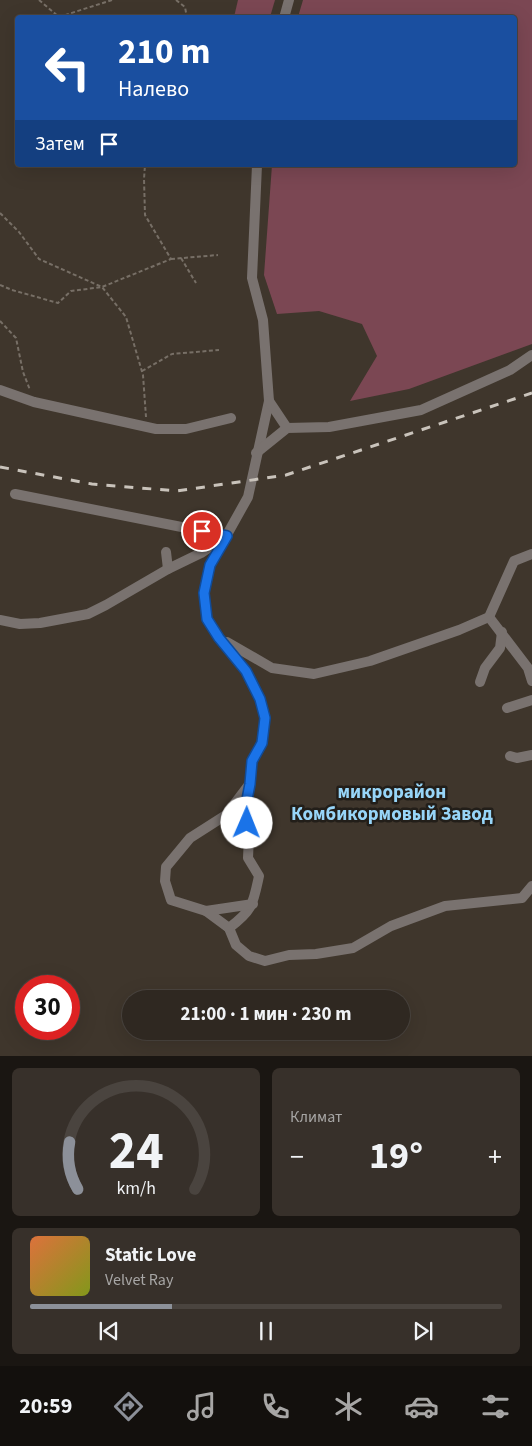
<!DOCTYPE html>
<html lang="ru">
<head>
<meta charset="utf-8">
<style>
	:root { --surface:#2f2821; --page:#37302a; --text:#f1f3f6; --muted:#a7a6a5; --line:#4a443f; --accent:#8c9099 }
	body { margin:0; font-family:"Source Sans 3",sans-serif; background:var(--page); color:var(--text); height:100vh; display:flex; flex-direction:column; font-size:19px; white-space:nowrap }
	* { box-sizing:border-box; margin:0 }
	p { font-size:16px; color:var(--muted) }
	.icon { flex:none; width:28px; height:28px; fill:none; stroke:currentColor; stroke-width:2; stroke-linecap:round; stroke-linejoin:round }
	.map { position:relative; height:1056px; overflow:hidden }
	.panel { display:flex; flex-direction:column; gap:12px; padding:12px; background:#1a1612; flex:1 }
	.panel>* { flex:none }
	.top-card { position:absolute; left:15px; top:15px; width:502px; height:152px; border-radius:5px; box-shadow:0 5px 20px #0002,0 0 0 1px var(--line); background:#1a4fa0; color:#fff; overflow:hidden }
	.speed { position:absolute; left:15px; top:975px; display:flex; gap:10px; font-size:25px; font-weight:700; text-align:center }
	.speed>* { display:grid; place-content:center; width:65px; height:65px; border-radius:50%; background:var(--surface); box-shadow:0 5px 20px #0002,0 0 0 1px var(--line); line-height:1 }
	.speed .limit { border:8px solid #d22; background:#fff; color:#111 }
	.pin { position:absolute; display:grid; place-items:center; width:42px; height:42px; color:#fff; margin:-21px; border:2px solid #fff; border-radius:50%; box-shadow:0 1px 5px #0007 }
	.me { position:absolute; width:55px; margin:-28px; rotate:1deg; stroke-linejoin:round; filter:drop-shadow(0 0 4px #0008) }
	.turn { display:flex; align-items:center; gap:18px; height:105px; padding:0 20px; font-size:22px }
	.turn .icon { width:65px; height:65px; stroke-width:2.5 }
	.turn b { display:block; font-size:35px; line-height:42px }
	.then { display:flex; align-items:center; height:48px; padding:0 20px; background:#0003; gap:10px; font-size:19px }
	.big { font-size:38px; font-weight:700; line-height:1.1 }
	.panel .card { flex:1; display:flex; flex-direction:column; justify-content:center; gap:8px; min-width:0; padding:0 18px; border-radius:8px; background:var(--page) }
	.panel .dial { align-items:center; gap:0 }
	.dial svg { height:130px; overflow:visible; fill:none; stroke:var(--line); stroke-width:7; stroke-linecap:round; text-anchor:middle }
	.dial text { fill:var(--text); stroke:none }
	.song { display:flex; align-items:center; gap:15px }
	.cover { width:60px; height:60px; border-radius:8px; background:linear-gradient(135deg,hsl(20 70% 55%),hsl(70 70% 35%)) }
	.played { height:5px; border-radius:2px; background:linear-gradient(90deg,var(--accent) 30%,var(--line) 30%) }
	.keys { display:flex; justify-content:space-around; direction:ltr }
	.heat { display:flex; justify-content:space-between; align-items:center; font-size:28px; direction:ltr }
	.panel .tiles { flex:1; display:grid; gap:12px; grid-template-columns:1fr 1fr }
	.card:last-child { grid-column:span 2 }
	.trip { position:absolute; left:122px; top:990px; width:288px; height:50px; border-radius:25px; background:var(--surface); box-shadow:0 5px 20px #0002,0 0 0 1px var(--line); font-weight:700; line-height:50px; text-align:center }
	.menu { display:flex; height:80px; justify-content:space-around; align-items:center; background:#13100d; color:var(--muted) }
	.menu .icon { width:35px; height:35px }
	.menu .active { color:var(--accent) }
	.menu b { font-size:22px; color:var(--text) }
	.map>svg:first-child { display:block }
</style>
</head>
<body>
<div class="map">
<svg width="532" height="1056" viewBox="0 0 532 1056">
	<rect width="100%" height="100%" fill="#3f362c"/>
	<g fill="#7b4753">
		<polygon points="238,0 275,0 270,17 234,17"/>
		<polygon points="303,0 532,0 532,344 409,389 350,401 377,356 362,324 319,311 277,314 264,275 272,165 515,165 515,18 298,17"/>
	</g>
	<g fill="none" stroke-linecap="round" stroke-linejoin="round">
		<g stroke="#776f66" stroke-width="2" stroke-dasharray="4 2.5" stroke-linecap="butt">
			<polyline points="39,0 59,17 112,0"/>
			<polyline points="176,0 185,7 187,18"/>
			<polyline points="0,213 19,232 39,259 102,287 171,259 145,215 144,179 145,165"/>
			<polyline points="181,258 196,283"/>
			<polyline points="171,259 218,255"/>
			<polyline points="0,285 12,290 58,303 71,291 102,287 126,317 143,375 146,417"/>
			<polyline points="0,321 16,338 23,372 30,390"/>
			<polyline points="142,371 172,354 219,350"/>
		</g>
		<g stroke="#79726f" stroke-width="10">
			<polyline points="284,18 289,0"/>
			<path d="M 257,165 L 252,278 L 263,320 L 269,401 L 248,497 L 210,565 L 204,593 L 207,619 L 219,638 L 246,671 L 260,699 L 265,718 L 262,743 L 252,761 L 250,784 L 245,810 L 249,836 L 248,858 L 259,876 C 253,904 253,910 229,928 L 236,945 L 249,956 L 265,961 L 289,955 L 316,954 L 353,948 L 391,926 L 445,906 L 522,898 L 532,886"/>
			<polyline points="0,390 34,402 156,429 186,429 231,418"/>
			<polyline points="287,428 329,427 421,410 510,370 532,355"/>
			<polyline points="256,453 287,428 269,401"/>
			<polyline points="15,494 227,536"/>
			<polyline points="166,552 168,569"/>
			<polyline points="489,617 528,668 532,681"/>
			<polyline points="0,620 20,624 40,623 88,614 106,605 168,569 201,553 223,538"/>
			<polyline points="227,642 272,668 314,674 370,661 459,630 489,617 514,561 532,554"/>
			<polyline points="480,682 485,668 500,648 502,632"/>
			<polyline points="507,708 532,700"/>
			<polyline points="510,756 517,758 532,755"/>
			<polyline points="248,786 226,815 190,838 166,867 165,881 171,900 206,911 253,904"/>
			<polyline points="206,911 229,928"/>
		</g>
		<polyline stroke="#c9c3bb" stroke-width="3" stroke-dasharray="9 9" stroke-linecap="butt" points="0,467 92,484 177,491 286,475 532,393"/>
	</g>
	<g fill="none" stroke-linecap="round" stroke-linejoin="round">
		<defs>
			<polyline id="route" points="202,531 227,536 210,565 204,593 207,619 219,638 246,671 260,699 265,718 262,743 252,761 250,784 245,810 247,823"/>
		</defs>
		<use href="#route" stroke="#114b97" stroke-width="12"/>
		<use href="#route" stroke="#1a73e8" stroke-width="9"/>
	</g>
	<g text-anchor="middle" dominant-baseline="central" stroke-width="5" stroke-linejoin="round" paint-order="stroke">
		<g font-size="19" font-weight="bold" fill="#97d5f8" stroke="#221e19">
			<text x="392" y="792">микрорайон<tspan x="392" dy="22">Комбикормовый Завод</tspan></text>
		</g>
	</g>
</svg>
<div class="speed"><div class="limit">30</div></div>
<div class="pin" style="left:202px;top:531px;background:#d93025"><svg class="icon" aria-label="arrive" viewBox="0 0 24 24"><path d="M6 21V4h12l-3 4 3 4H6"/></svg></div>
<svg class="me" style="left:247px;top:823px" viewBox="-20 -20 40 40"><circle r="19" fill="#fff"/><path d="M0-13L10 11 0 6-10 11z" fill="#1a73e8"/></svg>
<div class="trip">21:00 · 1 мин · 230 m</div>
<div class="top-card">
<div class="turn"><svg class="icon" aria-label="left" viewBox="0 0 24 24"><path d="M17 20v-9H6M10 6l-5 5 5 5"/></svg><div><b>210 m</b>Налево</div></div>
<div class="then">Затем<svg class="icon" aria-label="arrive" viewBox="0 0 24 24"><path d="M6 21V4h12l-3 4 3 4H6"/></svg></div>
</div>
</div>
<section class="panel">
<div class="tiles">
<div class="card dial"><svg viewBox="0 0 100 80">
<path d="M14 69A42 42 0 1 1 86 69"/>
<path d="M14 69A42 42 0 0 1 9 40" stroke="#8c9099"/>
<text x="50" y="56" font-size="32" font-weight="700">24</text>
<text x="50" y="72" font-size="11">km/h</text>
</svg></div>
<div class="card"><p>Климат</p>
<div class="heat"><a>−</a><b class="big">19°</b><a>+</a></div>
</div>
<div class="card">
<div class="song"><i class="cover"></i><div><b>Static Love</b><p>Velvet Ray</p></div></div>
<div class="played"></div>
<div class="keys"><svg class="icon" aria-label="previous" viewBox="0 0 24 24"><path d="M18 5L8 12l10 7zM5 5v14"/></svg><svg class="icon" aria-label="pause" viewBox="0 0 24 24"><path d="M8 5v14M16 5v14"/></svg><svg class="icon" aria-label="next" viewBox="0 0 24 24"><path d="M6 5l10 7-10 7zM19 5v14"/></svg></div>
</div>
</div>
</section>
<nav class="menu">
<b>20:59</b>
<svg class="icon active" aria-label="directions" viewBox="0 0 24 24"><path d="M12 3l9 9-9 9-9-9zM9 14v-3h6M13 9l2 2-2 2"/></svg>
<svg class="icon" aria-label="music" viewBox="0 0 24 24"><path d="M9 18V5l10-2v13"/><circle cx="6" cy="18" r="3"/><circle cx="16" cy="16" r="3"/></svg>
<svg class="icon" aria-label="phone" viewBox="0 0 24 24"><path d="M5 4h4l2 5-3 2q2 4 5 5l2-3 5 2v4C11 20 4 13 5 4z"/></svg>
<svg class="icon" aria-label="climate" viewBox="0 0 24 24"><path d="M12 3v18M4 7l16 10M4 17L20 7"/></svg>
<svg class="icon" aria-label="car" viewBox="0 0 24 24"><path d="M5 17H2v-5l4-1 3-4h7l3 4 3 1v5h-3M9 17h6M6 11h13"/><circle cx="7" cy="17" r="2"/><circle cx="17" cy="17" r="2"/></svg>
<svg class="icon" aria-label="filters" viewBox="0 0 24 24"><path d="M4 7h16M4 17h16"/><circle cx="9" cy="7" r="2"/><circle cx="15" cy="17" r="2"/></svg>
</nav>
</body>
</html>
